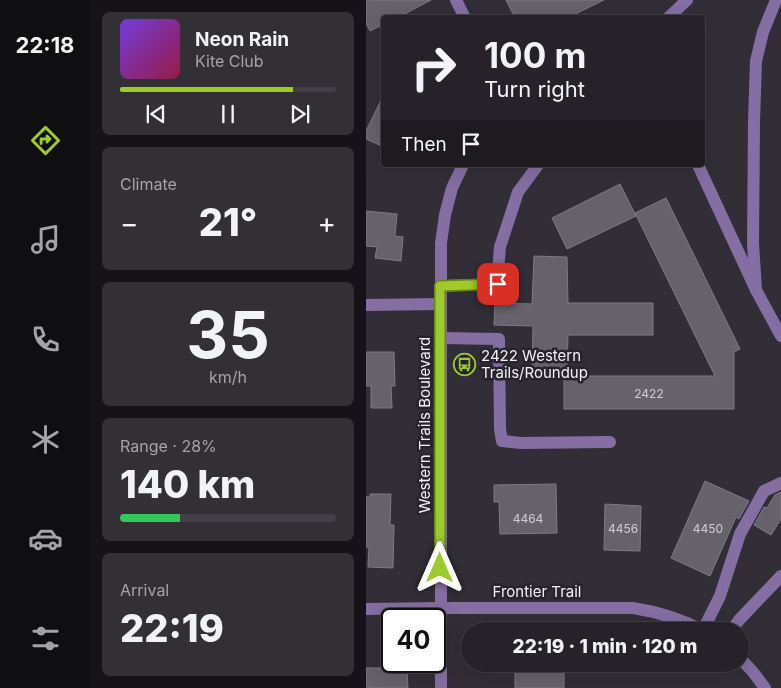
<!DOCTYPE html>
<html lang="en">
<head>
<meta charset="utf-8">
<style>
	:root { --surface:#262229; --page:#322f35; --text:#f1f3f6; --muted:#a4a4a8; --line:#423f46; --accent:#9eca2e }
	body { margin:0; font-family:Inter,sans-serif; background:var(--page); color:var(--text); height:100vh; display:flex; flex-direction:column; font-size:19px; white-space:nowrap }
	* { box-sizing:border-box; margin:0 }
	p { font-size:16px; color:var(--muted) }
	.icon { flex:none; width:28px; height:28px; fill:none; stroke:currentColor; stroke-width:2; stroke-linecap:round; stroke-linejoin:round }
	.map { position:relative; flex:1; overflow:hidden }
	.sheet { display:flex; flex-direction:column; gap:12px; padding:12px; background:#151317; width:276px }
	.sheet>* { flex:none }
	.guide { position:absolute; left:15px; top:15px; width:324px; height:152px; border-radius:5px; box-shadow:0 5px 20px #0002,0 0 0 1px var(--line); background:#262229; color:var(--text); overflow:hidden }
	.speed { position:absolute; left:15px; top:608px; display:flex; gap:10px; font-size:25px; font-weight:700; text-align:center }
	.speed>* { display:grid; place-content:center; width:65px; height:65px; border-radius:50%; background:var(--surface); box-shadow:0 5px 20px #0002,0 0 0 1px var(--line); line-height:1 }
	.speed .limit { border:2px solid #111; border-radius:8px; background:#fff; color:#111 }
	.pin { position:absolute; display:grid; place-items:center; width:42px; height:42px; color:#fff; margin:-21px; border-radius:10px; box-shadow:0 2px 8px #0006 }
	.me { position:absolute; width:55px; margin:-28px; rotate:0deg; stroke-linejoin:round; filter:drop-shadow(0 0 4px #0008) }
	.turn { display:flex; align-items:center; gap:18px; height:105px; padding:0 20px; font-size:22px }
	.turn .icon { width:65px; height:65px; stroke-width:2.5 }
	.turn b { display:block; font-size:35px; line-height:42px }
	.then { display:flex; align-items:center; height:48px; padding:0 20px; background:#0003; gap:10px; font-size:19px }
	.big { font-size:38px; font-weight:800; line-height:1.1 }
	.sheet .widget { flex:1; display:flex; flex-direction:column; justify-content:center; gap:8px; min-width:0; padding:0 18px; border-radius:8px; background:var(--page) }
	.sheet .dial { align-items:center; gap:0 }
	.dial b { font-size:65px; line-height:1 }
	.song { display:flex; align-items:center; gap:15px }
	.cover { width:60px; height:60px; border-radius:8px; background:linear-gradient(135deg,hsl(260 70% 55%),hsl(340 70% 35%)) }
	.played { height:5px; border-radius:2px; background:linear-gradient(90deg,var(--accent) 80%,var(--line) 80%) }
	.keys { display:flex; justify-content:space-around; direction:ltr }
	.heat { display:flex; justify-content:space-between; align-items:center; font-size:28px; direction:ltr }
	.charge { height:8px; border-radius:4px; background:linear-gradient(90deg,#34c759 28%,var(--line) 0) }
	.trip { position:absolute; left:95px; top:622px; width:288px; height:50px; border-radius:25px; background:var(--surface); box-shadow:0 5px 20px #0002,0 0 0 1px var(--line); font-weight:800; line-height:50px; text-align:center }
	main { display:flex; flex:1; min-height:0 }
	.menu { display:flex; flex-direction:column; width:90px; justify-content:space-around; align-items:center; background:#0f0e10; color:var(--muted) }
	.menu .icon { width:35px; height:35px }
	.menu .active { color:var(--accent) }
	.menu b { font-size:22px; color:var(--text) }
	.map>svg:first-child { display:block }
</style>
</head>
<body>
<main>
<nav class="menu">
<b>22:18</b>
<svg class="icon active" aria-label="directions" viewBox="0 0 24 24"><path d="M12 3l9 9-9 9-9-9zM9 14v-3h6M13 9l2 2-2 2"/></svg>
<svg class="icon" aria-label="music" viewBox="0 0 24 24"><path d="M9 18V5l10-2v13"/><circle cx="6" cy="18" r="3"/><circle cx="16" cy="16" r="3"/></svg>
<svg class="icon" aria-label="phone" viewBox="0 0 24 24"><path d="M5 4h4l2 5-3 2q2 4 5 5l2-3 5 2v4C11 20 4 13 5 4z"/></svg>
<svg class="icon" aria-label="climate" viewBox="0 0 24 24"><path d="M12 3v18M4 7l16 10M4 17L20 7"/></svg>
<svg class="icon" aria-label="car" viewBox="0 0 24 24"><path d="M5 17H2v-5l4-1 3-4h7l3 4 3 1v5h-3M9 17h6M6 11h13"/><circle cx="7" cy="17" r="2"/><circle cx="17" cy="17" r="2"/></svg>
<svg class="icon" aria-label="filters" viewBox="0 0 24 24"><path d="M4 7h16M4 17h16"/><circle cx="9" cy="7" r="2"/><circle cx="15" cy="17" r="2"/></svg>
</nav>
<section class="sheet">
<div class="widget">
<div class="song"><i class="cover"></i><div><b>Neon Rain</b><p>Kite Club</p></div></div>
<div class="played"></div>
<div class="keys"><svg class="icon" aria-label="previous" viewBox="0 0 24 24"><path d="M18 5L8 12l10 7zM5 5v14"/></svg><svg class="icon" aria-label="pause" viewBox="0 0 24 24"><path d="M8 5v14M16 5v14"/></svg><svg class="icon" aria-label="next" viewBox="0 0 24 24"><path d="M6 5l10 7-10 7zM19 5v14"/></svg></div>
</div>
<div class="widget"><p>Climate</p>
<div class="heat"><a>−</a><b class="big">21°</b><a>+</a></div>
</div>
<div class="widget dial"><b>35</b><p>km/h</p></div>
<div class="widget"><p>Range · 28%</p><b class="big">140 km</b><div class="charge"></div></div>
<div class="widget"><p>Arrival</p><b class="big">22:19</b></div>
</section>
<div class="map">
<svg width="415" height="688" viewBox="0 0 415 688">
	<rect width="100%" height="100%" fill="#322e37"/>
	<g fill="#66626c" stroke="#7f7a85">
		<polygon points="0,0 65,0 31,18 18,18 18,24 4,31 0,23"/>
		<polygon points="140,0 238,0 201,18 149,18"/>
		<polygon points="18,94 18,147 0,139 0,131"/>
		<polygon points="254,184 270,216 201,249 186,218"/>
		<polygon points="300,198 374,349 368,352 368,409 198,409 198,376 349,376 269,213"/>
		<polygon points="0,211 31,214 29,236 37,237 35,261 9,258 11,247 0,246"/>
		<polygon points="168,256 201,257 202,303 287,303 287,335 202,335 201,376 166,375 167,326 128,325 129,303 166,304"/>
		<polygon points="0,352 28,352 29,386 25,386 26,408 5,408 5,386 0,386"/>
		<polygon points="339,481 383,501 373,519 370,517 344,576 305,558"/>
		<polygon points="190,484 191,533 134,534 133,502 128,502 128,485"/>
		<polygon points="415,492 415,519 405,535 388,525 398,507 401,508 409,495"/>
		<polygon points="4,494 25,494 24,525 28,525 27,568 2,567 3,547 0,547 0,497 4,497"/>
		<polygon points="239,504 275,506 274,551 238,550"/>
		<polygon points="155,664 173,664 173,669 198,669 198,688 149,688 149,668 155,669"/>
		<polygon points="0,668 22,668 22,671 41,671 42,688 0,688"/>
	</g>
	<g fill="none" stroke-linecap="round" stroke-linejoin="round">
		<g stroke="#856ea2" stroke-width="12">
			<polyline points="90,0 99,18"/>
			<polyline points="302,18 321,0"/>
			<polyline points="332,165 390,290 415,336"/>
			<polyline points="74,286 131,284 134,247 152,192 172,165"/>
			<polyline points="390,290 387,243 388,122 390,61 397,32 410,0"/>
			<polyline points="0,305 74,304"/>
			<polyline points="75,338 133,339 134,429 136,441 155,443 244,442"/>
			<path d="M 0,609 L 74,608 L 267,608 C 293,612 315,619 338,631"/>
			<polyline points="337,630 354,596 374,534 398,491 415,483"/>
			<polyline points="365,631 373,620 415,576"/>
			<polyline points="374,658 387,672 399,688"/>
			<polyline points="75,688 75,243 79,215 86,188 97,165"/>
		</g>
	</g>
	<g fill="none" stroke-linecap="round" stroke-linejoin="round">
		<defs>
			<polyline id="route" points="74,568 74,286 132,284"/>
		</defs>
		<use href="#route" stroke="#67831e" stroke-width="12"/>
		<use href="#route" stroke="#9eca2e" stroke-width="9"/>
	</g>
	<defs>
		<symbol id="bus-ring" viewBox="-11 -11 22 22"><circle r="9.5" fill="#28242d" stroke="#9eca2e" stroke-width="1.5"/><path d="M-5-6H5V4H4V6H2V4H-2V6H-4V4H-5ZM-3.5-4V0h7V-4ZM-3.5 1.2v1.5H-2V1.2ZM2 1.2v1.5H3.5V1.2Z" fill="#9eca2e"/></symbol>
	</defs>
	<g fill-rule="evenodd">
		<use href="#bus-ring" x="86" y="352" width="25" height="25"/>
	</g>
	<g text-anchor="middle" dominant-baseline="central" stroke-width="5" stroke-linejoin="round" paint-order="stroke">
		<g font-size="12" fill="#cfccd4">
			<text x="283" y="393">2422</text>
			<text x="162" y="518">4464</text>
			<text x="257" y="528">4456</text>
			<text x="342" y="528">4450</text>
		</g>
		<g font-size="15" fill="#f2f0f6" stroke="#28242d" text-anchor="start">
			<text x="115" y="355">2422 Western<tspan x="115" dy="17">Trails/Roundup</tspan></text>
		</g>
		<g font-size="15" fill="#f2f0f6" stroke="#28242d">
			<text transform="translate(58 425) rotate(-90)">Western Trails Boulevard</text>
			<text x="171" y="591">Frontier Trail</text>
		</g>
	</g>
</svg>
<div class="speed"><div class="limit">40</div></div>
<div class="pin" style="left:132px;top:284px;background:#d93025"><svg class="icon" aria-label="arrive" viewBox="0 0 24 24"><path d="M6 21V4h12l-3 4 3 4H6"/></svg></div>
<svg class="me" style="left:74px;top:568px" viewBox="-20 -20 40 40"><path d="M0-17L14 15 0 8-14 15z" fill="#9eca2e" stroke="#fff" stroke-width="4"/></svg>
<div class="trip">22:19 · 1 min · 120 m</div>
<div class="guide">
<div class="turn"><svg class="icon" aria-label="right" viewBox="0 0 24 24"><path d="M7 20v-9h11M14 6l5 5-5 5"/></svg><div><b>100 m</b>Turn right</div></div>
<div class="then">Then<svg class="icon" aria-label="arrive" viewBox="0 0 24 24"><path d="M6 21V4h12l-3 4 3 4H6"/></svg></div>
</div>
</div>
</main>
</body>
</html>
